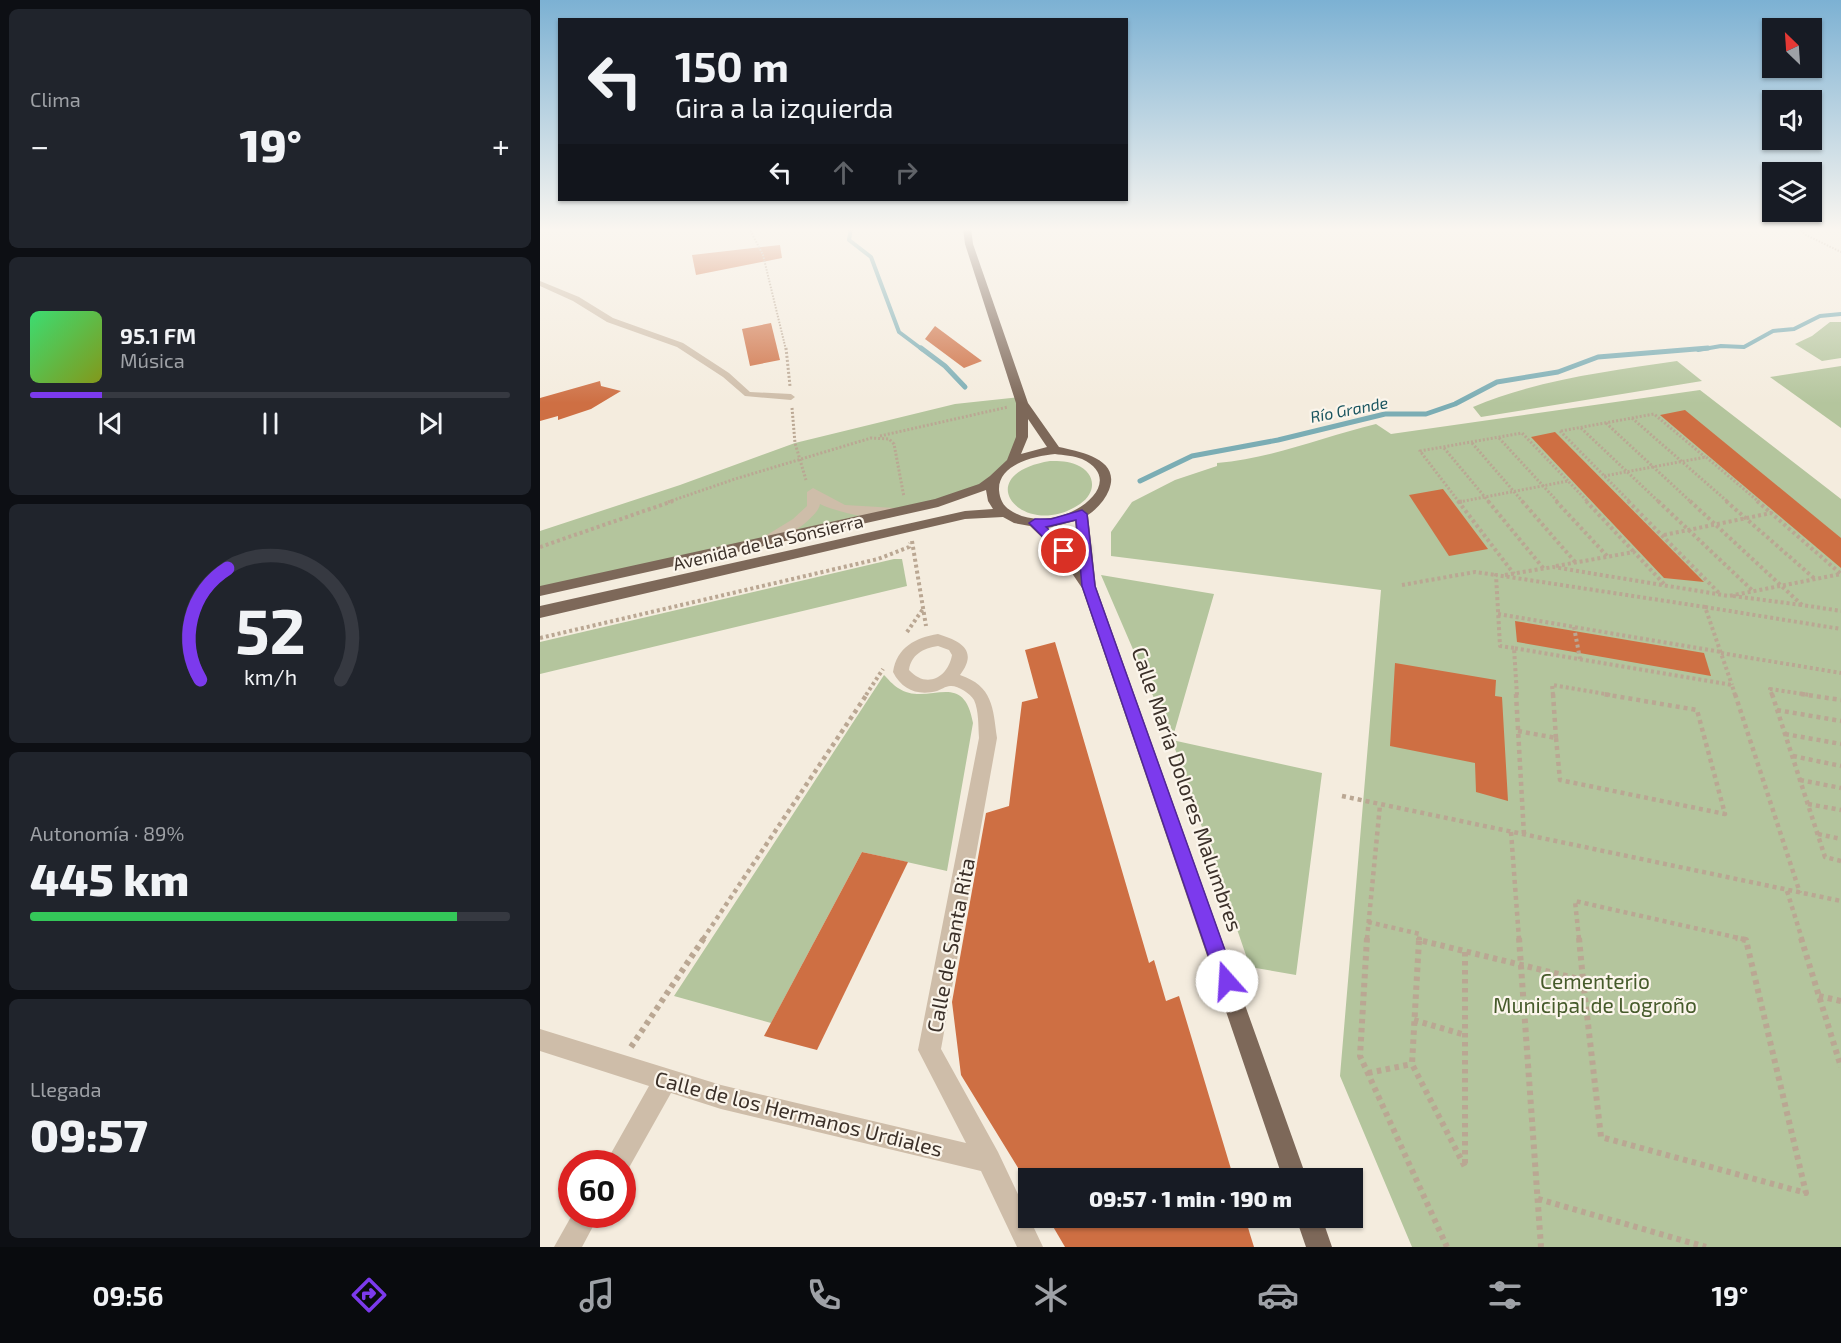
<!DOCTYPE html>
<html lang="es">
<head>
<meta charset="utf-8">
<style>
	:root { --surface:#171b24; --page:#20242c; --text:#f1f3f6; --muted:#9ea1a6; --line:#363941; --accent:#7c3aed }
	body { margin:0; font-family:"Exo 2",sans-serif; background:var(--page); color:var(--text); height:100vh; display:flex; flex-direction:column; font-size:22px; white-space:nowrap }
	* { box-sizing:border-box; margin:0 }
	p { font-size:20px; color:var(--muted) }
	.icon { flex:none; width:33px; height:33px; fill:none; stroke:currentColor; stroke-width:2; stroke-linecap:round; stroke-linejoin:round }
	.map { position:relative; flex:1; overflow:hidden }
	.sheet { display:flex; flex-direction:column; gap:9px; padding:9px; background:#0d0f14; width:540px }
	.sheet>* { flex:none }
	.hud { position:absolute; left:18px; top:18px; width:570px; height:183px; border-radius:0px; box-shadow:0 2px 4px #0004; background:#171b24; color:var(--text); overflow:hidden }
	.needle { width:39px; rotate:335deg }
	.buttons { position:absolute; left:1222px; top:18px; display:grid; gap:12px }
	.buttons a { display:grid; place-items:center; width:60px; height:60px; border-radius:0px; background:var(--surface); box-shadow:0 2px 4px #0004; font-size:30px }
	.speed { position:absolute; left:18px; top:1150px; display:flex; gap:12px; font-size:30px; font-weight:700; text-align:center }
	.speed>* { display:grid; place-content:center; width:78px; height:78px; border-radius:50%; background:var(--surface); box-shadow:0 2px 4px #0004; line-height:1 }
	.speed .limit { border:9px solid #d22; background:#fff; color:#111 }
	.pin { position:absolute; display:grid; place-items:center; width:51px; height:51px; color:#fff; margin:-26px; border:3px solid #fff; border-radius:50%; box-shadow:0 2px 6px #0007 }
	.me { position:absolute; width:66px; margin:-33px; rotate:341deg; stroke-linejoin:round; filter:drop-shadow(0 0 4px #0008) }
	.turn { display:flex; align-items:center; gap:21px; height:126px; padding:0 18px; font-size:27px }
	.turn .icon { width:78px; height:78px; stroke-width:2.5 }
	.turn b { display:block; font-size:42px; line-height:51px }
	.lanes { display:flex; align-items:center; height:57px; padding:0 18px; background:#0003; justify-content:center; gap:30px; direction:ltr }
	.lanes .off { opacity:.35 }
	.big { font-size:45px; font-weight:800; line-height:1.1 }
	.sheet .tile { flex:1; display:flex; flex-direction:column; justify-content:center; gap:9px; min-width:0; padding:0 21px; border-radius:9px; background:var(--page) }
	.sheet .dial { align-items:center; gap:0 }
	.dial svg { height:156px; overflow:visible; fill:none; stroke:var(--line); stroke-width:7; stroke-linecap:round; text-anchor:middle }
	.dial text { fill:var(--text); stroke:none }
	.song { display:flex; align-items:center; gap:18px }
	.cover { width:72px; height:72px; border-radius:9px; background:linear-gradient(135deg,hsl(140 70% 55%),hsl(70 70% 35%)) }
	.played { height:6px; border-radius:3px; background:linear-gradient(90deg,var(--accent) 15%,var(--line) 15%) }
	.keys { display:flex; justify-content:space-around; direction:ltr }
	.heat { display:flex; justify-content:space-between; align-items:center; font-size:33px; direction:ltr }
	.charge { height:9px; border-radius:4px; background:linear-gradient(90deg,#34c759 89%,var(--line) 0) }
	.trip { position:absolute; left:478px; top:1168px; width:345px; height:60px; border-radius:0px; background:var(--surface); box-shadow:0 2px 4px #0004; font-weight:800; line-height:60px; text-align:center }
	.tabs { display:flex; height:96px; justify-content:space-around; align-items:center; background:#090b0e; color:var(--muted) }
	.tabs .icon { width:42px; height:42px }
	.tabs .on { color:var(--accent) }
	.tabs b { font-size:27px; color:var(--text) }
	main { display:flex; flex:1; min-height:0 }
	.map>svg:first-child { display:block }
</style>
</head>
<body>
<main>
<section class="sheet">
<div class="tile"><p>Clima</p>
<div class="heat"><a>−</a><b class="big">19°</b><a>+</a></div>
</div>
<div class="tile">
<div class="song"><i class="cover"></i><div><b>95.1 FM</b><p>Música</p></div></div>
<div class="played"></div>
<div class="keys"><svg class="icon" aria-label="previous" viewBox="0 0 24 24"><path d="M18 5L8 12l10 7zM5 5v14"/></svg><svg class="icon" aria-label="pause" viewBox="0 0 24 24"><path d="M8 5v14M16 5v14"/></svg><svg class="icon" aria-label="next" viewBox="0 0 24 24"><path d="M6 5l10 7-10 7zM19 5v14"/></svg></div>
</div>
<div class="tile dial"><svg viewBox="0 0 100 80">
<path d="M14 69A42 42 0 1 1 86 69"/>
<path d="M14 69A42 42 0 0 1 28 12" stroke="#7c3aed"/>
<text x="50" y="56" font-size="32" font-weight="700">52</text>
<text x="50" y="72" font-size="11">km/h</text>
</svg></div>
<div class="tile"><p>Autonomía · 89%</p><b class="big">445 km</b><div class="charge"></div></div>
<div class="tile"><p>Llegada</p><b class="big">09:57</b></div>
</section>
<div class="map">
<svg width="1301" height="1247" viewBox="0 0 1301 1247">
	<rect width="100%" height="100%" fill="#f4ecde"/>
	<g fill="#b4c59d">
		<polygon points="1290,322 1301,322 1301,358 1282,361 1255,344 1272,336"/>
		<path d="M 1137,361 L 1162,381 L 941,417 L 933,407 C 996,380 1069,371 1137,361 Z"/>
		<polygon points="1301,366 1301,428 1230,377"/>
		<path d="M 1160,390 L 1301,499 L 1301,1247 L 872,1247 L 800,1076 L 841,590 L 571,556 L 571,532 L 592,502 L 635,480 L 677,466 L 677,463 C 734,458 782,437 836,424 L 851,434 Z"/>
		<polygon points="480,397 482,437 457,477 398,503 0,591 0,531 140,485 255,443 415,404"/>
		<path d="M 510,461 C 519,461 529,461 537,465 C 556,473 557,493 540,504 C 484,542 426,475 510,461 Z"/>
		<polygon points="354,559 362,559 367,586 0,674 0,642"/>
		<polygon points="561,575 674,594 632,740 782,773 756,975 710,967 632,740"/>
		<path d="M 344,675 C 348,679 353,685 358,688 C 388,708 423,667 433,723 L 407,871 L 322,852 L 231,1023 L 134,996 Z"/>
	</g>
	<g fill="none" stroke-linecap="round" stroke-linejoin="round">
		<g stroke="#7badb4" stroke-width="4">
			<polyline points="311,228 309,240 331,257 359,332 383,350"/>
			<polyline points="1158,350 1181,346 1204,347 1233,331 1254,329 1280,316 1301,314"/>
		</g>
		<g stroke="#7badb4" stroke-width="5">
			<polyline points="381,348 405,366 425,387"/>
			<polyline points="600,481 652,456 738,440 845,414 886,414 915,404 957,382 1018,372 1058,357 1168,348"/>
		</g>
	</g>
	<g fill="#ce6f43">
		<polygon points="240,245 242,258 156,275 152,255"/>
		<polygon points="231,323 240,360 210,366 202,329"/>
		<polygon points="395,326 442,361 424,368 385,339"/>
		<polygon points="60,381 61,386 81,391 51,409 18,420 18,416 0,421 0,398"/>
		<polygon points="1145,410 1301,538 1301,568 1120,415"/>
		<polygon points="1015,432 1164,582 1124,578 991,437"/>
		<polygon points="903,489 948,549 909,556 869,495"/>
		<polygon points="975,621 1164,653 1171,676 977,642"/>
		<polygon points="515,642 609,963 614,960 626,1001 639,996 694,1179 485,1179 421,1075 412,1002 446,813 469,806 482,702 498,698 485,650"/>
		<polygon points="855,663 956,680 955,696 962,697 968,801 936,792 935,763 850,746"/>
		<polygon points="322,852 368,862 277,1050 224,1036"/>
		<polygon points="508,1218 705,1218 714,1247 525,1247"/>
	</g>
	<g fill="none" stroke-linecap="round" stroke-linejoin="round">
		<g stroke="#baa793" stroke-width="2" stroke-dasharray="1.5 1.5" stroke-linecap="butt">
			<polyline points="209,228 223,255 246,350"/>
			<polyline points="1259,228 1266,235 1301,252"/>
		</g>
		<g stroke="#baa793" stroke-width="3" stroke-dasharray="2 2" stroke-linecap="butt">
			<polyline points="246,348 250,386"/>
			<polyline points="252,408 255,443 266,480"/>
			<polyline points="1092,418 1188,502"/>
			<polyline points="1066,423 1151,502"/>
			<polyline points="1041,428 1119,502"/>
			<polyline points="1020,431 1090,502"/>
			<polyline points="1021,431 1114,414 1165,457"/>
			<polyline points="340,436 468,407"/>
			<polyline points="959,438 1018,502"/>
			<polyline points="932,443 983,502"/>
			<polyline points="904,448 949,502"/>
			<polyline points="1064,476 1166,457 1219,502"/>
			<polyline points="128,502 195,479 331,438 349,439 354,444 364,497"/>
			<polyline points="919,502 1028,481 1048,502"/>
			<polyline points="919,502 880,451 982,433 1028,481"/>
		</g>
		<g stroke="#baa793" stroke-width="4" stroke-dasharray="3 3" stroke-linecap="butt">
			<polyline points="918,501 974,574"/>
			<polyline points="948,501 1004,569"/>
			<polyline points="982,501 1036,563"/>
			<polyline points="1016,501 1068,557"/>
			<polyline points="1046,501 1094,552"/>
			<polyline points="1088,501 1180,594"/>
			<polyline points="1118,501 1213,591"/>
			<polyline points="1150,501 1262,605 1301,611"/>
			<polyline points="1186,501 1275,579"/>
			<polyline points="1217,501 1231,513"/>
			<polyline points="919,502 925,501"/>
			<polyline points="1124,535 1231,513 1301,574"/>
			<polyline points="372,541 386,626"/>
			<polyline points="0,547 133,501"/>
			<polyline points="1016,566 1094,552 1125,585"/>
			<polyline points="965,575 1013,567 1189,596 1301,574"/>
			<polyline points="862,585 935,572 956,575"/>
			<polyline points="1193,596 1262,605"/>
			<polyline points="1165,607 1301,629"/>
			<polyline points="958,614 1181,652"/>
			<polyline points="1034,627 1040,659"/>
			<polyline points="367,632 383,609"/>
			<polyline points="0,638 338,559 369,547 370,543"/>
			<polyline points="974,648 960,646 956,575 1165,607 1192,685"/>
			<polyline points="1181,653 1301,673"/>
			<polyline points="326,695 343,669"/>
			<polyline points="977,695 974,648 1192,685 1195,695"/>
			<polyline points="1013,695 1012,685 1071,695"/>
			<polyline points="1232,695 1230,689 1270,695"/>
		</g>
		<g stroke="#baa793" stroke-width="4.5" stroke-dasharray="4 4" stroke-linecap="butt">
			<polyline points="976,694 984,835"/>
			<polyline points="1013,694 1016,738"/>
			<polyline points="1195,694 1260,893"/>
			<polyline points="1232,694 1285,857 1301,861"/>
			<polyline points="1261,694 1301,700"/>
			<polyline points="1237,710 1301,721"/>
			<polyline points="978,731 1016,738"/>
			<polyline points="1245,734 1301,744"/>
			<polyline points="1016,738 1020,780 1185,814 1157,710 1063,694"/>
			<polyline points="1253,756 1301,766"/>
			<polyline points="1260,780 1301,788"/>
			<polyline points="802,796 1301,901"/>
			<polyline points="1268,804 1301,810"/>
			<polyline points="971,832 979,939"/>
			<polyline points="1278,834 1301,839"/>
			<polyline points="1247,891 1262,939"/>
			<polyline points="828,922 880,934 879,939"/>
			<polyline points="163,939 327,694"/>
			<polyline points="827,939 840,805"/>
			<polyline points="1039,939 1035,901 1203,939"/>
		</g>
		<g stroke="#baa793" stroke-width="6" stroke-dasharray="4.5 4.5" stroke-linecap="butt">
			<polyline points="827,938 820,1056 907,1247"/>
			<polyline points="979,938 1001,1247"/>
			<polyline points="1039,938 1043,980"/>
			<polyline points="1261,938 1301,1067"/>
			<polyline points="879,940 879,938"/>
			<polyline points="925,952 925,1167 872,1064 879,940 1043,980"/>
			<polyline points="1043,980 1061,1137 1266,1193 1206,940 1196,938"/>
			<polyline points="1279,996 1301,1001"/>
			<polyline points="874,1020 925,1035"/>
			<polyline points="91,1047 164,938"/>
			<polyline points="828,1073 872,1064"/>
			<polyline points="998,1199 1166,1247"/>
		</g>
		<polygon fill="#cebda9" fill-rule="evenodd" points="0,281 39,297 73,318 143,343 189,373 210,392 251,394 255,397 251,400 205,396 183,377 137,347 67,322 33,301 0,286"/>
		<g fill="#cebda9" fill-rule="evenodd">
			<path d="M 273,488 L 305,505 L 355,508 L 362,512 C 349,526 296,512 280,504 C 279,517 235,548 222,544 L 220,541 L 222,538 L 253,519 L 267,506 L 267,492 Z"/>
			<path d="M 398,634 C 420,641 439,650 420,675 C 453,686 453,708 457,738 L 401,1049 L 458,1152 L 503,1247 L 477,1247 L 441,1171 L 181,1109 L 131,1093 L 86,1173 L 82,1174 L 82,1164 L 65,1164 L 109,1086 L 0,1051 L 0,1029 L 181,1085 L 426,1143 L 378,1050 L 439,738 C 438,726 439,711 434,700 C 430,693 417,685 410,686 C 406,686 400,690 397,691 C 378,696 362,690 353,672 C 357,647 375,638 398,634 ZM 398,646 L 409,650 L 412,655 C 408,678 386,689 369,670 C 371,655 383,648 398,646 Z"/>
			<polygon points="32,1215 59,1215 42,1247 14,1247"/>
		</g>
		<g fill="#7d6859" fill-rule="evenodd">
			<path d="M 423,228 L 431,228 L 433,244 L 488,403 L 519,447 C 541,452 581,459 569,490 C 565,500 557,509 548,515 L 556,587 L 767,1179 L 743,1179 L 542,588 L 519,554 L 490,526 L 474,523 L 463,517 L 425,519 L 0,618 L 0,606 L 425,511 L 453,509 L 448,501 L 446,490 L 398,507 L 0,596 L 0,586 L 395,499 L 439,484 L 450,476 L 467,460 L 476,437 L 476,403 L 425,244 ZM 488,419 L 507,447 L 481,454 L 488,437 ZM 515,454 C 523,455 534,456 542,459 C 595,484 517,538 473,512 C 464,507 460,501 459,490 C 458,464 495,456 515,454 ZM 535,521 L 539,562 L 529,548 L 508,528 Z"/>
			<polygon points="756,1218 782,1218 792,1247 766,1247"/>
		</g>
	</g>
	<linearGradient id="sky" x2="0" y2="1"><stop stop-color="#7cb1d3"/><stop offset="0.57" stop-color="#faf6f0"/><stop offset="1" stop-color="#faf6f0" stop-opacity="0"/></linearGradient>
	<rect width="1301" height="403" fill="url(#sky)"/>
	<polygon fill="#7c3aed" stroke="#51269a" stroke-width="1.5" points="542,510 547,514 555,586 696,981 693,988 687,991 680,988 677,981 542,586 536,520 506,527 529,548 531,551 529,554 520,554 489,523 495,519 511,519"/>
	<g text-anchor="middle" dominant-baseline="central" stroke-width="4.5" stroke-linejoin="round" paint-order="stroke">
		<g font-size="16" font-style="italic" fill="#1b5660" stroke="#fbf5eb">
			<text transform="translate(809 409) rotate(-11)">Río Grande</text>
		</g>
		<g font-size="18" fill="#3b3029" stroke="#fbf5eb">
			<text transform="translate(228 542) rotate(-13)">Avenida de La Sonsierra</text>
		</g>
		<g font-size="21" fill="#3b3029" stroke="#fbf5eb">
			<text transform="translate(648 789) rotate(71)">Calle María Dolores Malumbres</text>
			<text transform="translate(410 945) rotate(-79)">Calle de Santa Rita</text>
			<text transform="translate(259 1113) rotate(14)">Calle de los Hermanos Urdiales</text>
		</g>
		<g font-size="21" fill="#465b2b" stroke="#fbf5eb">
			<text x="1055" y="980">Cementerio<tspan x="1055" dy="24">Municipal de Logroño</tspan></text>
		</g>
	</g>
</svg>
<div class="buttons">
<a><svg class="needle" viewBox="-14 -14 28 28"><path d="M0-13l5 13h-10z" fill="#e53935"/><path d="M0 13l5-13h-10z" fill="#9ea1a6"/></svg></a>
<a><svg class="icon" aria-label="sound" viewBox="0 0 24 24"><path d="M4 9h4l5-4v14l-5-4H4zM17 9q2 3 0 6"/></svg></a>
<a><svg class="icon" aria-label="layers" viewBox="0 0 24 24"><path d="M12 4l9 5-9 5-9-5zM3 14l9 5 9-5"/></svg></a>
</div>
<div class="speed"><div class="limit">60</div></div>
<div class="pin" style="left:524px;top:551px;background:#d93025"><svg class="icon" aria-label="arrive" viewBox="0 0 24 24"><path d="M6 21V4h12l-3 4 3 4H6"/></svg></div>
<svg class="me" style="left:687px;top:981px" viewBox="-20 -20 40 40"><circle r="19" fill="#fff"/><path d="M0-13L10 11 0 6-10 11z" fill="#7c3aed"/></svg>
<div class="trip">09:57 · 1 min · 190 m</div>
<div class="hud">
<div class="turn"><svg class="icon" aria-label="left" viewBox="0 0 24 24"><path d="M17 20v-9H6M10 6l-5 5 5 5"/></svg><div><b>150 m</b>Gira a la izquierda</div></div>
<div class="lanes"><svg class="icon" aria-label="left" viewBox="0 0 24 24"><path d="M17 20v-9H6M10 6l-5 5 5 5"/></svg><svg class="icon off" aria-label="ahead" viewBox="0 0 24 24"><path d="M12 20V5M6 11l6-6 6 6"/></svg><svg class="icon off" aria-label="right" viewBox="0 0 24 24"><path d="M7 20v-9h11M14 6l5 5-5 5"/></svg></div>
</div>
</div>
</main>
<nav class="tabs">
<b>09:56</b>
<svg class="icon on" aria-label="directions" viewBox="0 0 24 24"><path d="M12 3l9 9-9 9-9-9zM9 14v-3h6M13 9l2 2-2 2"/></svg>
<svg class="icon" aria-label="music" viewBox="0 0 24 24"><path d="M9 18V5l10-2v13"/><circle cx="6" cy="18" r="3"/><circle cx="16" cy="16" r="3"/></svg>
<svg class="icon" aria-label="phone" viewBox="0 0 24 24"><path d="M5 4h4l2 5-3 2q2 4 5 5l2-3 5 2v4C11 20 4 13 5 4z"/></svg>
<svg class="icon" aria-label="climate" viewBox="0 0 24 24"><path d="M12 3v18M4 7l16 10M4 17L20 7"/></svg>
<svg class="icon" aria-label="car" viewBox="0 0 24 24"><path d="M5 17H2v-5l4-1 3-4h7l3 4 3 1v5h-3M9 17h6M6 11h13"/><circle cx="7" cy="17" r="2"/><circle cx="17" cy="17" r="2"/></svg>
<svg class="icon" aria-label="filters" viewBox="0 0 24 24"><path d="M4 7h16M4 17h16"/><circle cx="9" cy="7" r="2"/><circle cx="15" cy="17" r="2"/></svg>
<b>19°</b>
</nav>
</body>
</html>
